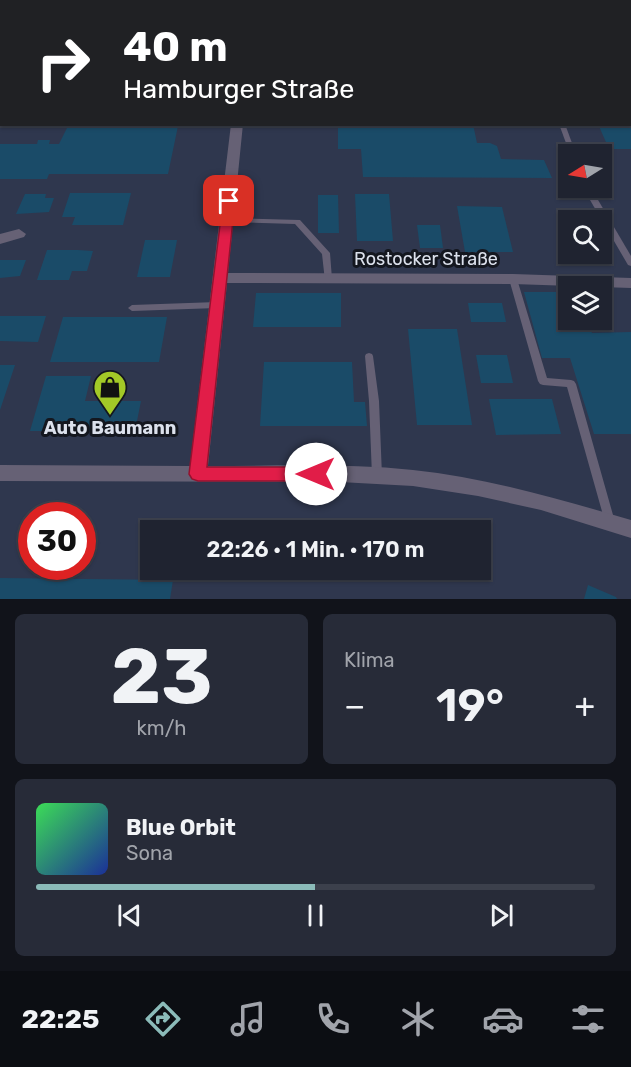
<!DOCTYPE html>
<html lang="de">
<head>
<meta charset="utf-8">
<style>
	:root { --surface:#1f2330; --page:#272b38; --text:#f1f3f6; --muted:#a1a4ab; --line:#3c404c; --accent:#8bbbb9 }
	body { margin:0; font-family:Rubik,sans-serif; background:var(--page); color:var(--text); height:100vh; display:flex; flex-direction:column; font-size:22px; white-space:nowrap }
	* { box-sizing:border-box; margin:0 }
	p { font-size:20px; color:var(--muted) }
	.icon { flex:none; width:33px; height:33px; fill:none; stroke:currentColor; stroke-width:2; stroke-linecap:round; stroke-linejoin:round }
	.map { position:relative; height:599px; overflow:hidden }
	.drawer { display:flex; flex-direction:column; gap:15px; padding:15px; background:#11131a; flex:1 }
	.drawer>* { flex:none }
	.banner { position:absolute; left:0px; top:0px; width:632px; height:126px; box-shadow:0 2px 4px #0004,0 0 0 2px var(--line); background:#202124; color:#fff; overflow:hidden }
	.needle { width:39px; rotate:259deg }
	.tools { position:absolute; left:558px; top:144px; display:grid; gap:12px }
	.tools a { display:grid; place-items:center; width:54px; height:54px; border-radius:0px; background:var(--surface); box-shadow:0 2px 4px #0004,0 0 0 2px var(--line); font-size:30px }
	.speed { position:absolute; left:18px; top:502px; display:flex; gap:12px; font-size:30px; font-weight:700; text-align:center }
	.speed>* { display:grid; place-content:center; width:78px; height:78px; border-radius:50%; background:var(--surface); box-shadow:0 2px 4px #0004,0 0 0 2px var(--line); line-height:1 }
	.speed .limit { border:9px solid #d22; background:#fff; color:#111 }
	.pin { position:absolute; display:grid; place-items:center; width:51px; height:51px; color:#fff; margin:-26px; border-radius:12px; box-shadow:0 3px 9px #0006 }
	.me { position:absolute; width:66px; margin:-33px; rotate:270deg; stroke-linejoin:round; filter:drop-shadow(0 0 4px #0008) }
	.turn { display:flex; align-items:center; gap:21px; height:126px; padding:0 24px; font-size:27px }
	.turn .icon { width:78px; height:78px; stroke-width:2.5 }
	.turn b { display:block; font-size:42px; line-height:51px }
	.big { font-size:45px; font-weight:600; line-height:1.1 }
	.drawer .tile { flex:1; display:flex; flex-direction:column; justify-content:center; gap:9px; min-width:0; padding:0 21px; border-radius:9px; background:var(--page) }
	.drawer .dial { align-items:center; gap:0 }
	.dial b { font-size:78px; line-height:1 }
	.song { display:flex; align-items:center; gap:18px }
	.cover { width:72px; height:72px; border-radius:9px; background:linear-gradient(135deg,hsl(130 70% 55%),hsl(230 70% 35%)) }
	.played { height:6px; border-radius:3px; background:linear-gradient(90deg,var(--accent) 50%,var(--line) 50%) }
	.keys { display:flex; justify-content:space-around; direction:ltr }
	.heat { display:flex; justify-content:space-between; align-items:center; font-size:33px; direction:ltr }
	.drawer .tiles { flex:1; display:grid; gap:15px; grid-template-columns:1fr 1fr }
	.tile:last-child { grid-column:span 2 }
	.trip { position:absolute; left:140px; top:520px; width:351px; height:60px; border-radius:0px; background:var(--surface); box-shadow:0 2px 4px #0004,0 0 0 2px var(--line); font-weight:600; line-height:60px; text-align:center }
	.menu { display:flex; height:96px; justify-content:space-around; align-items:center; background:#0c0e13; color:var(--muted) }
	.menu .icon { width:42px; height:42px }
	.menu .on { color:var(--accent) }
	.menu b { font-size:27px; color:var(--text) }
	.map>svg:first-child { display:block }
</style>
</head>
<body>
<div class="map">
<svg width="631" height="599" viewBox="0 0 631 599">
	<rect width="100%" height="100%" fill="#292f40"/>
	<path fill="#2f374e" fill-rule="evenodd" d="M 0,0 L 631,0 L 631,599 L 0,599 ZM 2,2 L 630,2 L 630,124 L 2,124 ZM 568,154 L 602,154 L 602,188 L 568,188 ZM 568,220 L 602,220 L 602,254 L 568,254 ZM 568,286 L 602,286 L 602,320 L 568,320 ZM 32,516 L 82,516 L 82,567 L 32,567 ZM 150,531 L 480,531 L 480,570 L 150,570 Z"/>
	<g fill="#1a4b68">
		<polygon points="338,124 473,124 477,143 490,143 497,146 501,159 544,160 552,178 363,177 361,149 338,149"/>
		<polygon points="598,124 631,124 631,149 609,149"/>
		<polygon points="68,126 178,126 168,174 49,174 47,179 0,179 0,144 37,144 38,140 50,140 49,144 59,144"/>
		<polygon points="70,193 131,193 123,225 72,225 75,217 62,217"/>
		<polygon points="25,194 46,194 45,198 54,198 49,212 16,214"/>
		<polygon points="355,194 389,194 393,241 357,241"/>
		<polygon points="318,195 338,195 339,233 318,233"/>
		<polygon points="457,206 502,207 513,252 465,252"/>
		<polygon points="417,225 440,225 443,248 420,248"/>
		<polygon points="145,240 177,240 170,277 137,277"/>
		<polygon points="47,250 78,250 93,251 87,271 72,271 69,280 37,280"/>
		<polygon points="0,260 26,260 20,276 0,278"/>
		<polygon points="524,292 568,292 568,320 587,320 592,333 631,332 631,434 594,434 570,358 542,358"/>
		<polygon points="256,293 341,293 341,327 253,327"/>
		<polygon points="468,303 502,303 506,322 471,322"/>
		<polygon points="0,316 46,316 38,342 0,341"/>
		<polygon points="63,317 167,317 159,362 50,362"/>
		<polygon points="408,329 457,329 472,425 417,425"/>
		<polygon points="476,355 507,355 513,383 481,383"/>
		<polygon points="264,362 352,362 354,402 365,402 367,426 260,426"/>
		<polygon points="0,365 15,365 0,410"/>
		<polygon points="46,376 91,376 85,401 141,401 135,431 30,431"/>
		<polygon points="489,399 552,399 561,434 496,435"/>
		<polygon points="0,578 173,580 170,599 0,599"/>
		<polygon points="588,585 616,597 617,599 584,599"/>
	</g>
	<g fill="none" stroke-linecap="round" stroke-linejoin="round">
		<g fill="#666175" fill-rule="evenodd">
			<polygon points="0,0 4,0 4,2 2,2 2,3 0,3"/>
			<polygon points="50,0 56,0 56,2 51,2"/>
			<polygon points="559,124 565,124 576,154 570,154"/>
			<polygon points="583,188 591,188 631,256 631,266 628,265"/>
			<polygon points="224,218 300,220 330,253 332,279 331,281 325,281 322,254 295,224 227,222 224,222 223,220"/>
			<polygon points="513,276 517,279 547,378 571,380 574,381 576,384 615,522 614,525 610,527 606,525 605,522 567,387 543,385 540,384 538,381 509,279"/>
			<polygon points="217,302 221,305 217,308 132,311 128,308 132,305"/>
			<polygon points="369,353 372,354 373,356 379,401 382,476 381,479 377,480 373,479 372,476 369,401 365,356 366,354"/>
		</g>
		<g fill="#666175" fill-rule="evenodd">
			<rect x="177" y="0" width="10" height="2"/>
			<rect x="630" y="96" width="1" height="6"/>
			<path d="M 231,124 L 243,124 L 228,273 L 513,274 L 631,278 L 631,288 L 513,284 L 227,283 L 208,466 C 276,466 345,463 413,470 C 488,478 559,499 631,520 L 631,538 L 541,510 L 478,496 L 413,486 L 340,482 L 0,481 L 0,465 L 190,466 Z"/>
			<polygon points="19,229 26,234 24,237 0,244 0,234"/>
		</g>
	</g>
	<polygon fill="#e11d48" stroke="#92132f" stroke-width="1.5" points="229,197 235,201 207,467 316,467 322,469 324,474 322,479 316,481 198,481 192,479 189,474 223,201"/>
	<defs>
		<symbol id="shop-pin" viewBox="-11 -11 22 30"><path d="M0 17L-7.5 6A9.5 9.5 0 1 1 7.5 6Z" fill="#a3c927" stroke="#14171f"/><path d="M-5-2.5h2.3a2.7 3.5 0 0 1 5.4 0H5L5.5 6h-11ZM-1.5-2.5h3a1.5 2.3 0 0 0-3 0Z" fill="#111"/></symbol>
	</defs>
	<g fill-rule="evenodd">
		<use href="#shop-pin" x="91" y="368" width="38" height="52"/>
	</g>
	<g text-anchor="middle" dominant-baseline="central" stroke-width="6" stroke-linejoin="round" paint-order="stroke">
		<g font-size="18" fill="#dce1ec" stroke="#14171f">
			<text x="426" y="259">Rostocker Straße</text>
		</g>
		<g font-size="18" font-weight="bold" fill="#dce1ec" stroke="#14171f">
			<text x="110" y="428">Auto Baumann</text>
		</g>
	</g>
</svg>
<div class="tools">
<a><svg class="needle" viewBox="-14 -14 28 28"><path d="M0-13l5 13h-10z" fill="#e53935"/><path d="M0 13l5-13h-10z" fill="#a1a4ab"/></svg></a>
<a><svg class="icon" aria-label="search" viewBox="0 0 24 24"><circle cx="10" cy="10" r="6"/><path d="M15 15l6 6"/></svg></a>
<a><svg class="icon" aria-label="layers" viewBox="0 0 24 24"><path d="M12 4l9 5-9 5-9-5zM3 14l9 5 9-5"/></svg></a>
</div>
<div class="speed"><div class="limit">30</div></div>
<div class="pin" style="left:229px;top:201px;background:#d93025"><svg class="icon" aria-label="arrive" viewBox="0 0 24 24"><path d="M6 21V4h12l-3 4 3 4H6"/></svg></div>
<svg class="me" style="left:316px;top:474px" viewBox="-20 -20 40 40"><circle r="19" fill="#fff"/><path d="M0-13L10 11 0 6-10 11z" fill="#e11d48"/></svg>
<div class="trip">22:26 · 1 Min. · 170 m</div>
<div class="banner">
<div class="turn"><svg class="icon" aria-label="right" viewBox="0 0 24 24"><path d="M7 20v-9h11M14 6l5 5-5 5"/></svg><div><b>40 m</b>Hamburger Straße</div></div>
</div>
</div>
<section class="drawer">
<div class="tiles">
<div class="tile dial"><b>23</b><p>km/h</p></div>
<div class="tile"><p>Klima</p>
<div class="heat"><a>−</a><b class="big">19°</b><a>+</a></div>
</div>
<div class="tile">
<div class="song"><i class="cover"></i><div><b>Blue Orbit</b><p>Sona</p></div></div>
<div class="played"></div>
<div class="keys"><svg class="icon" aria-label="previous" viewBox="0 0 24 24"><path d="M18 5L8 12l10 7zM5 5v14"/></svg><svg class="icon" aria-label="pause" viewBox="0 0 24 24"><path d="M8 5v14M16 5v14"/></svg><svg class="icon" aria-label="next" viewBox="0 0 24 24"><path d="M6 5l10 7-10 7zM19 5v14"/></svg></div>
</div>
</div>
</section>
<nav class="menu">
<b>22:25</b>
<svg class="icon on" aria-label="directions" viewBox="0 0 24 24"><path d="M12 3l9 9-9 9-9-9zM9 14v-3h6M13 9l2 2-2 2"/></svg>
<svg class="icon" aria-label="music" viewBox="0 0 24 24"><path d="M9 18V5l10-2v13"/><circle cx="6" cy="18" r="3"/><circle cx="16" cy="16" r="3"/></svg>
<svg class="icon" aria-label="phone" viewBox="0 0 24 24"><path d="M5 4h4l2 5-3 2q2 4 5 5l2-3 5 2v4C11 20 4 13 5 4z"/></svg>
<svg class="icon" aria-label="climate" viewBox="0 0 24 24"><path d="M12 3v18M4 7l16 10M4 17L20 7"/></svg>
<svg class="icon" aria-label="car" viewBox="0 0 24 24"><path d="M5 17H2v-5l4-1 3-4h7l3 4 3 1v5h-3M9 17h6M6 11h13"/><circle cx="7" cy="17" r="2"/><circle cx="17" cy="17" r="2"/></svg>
<svg class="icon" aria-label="filters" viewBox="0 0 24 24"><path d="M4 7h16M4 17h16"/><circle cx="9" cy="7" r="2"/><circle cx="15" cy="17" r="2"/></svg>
</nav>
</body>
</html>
